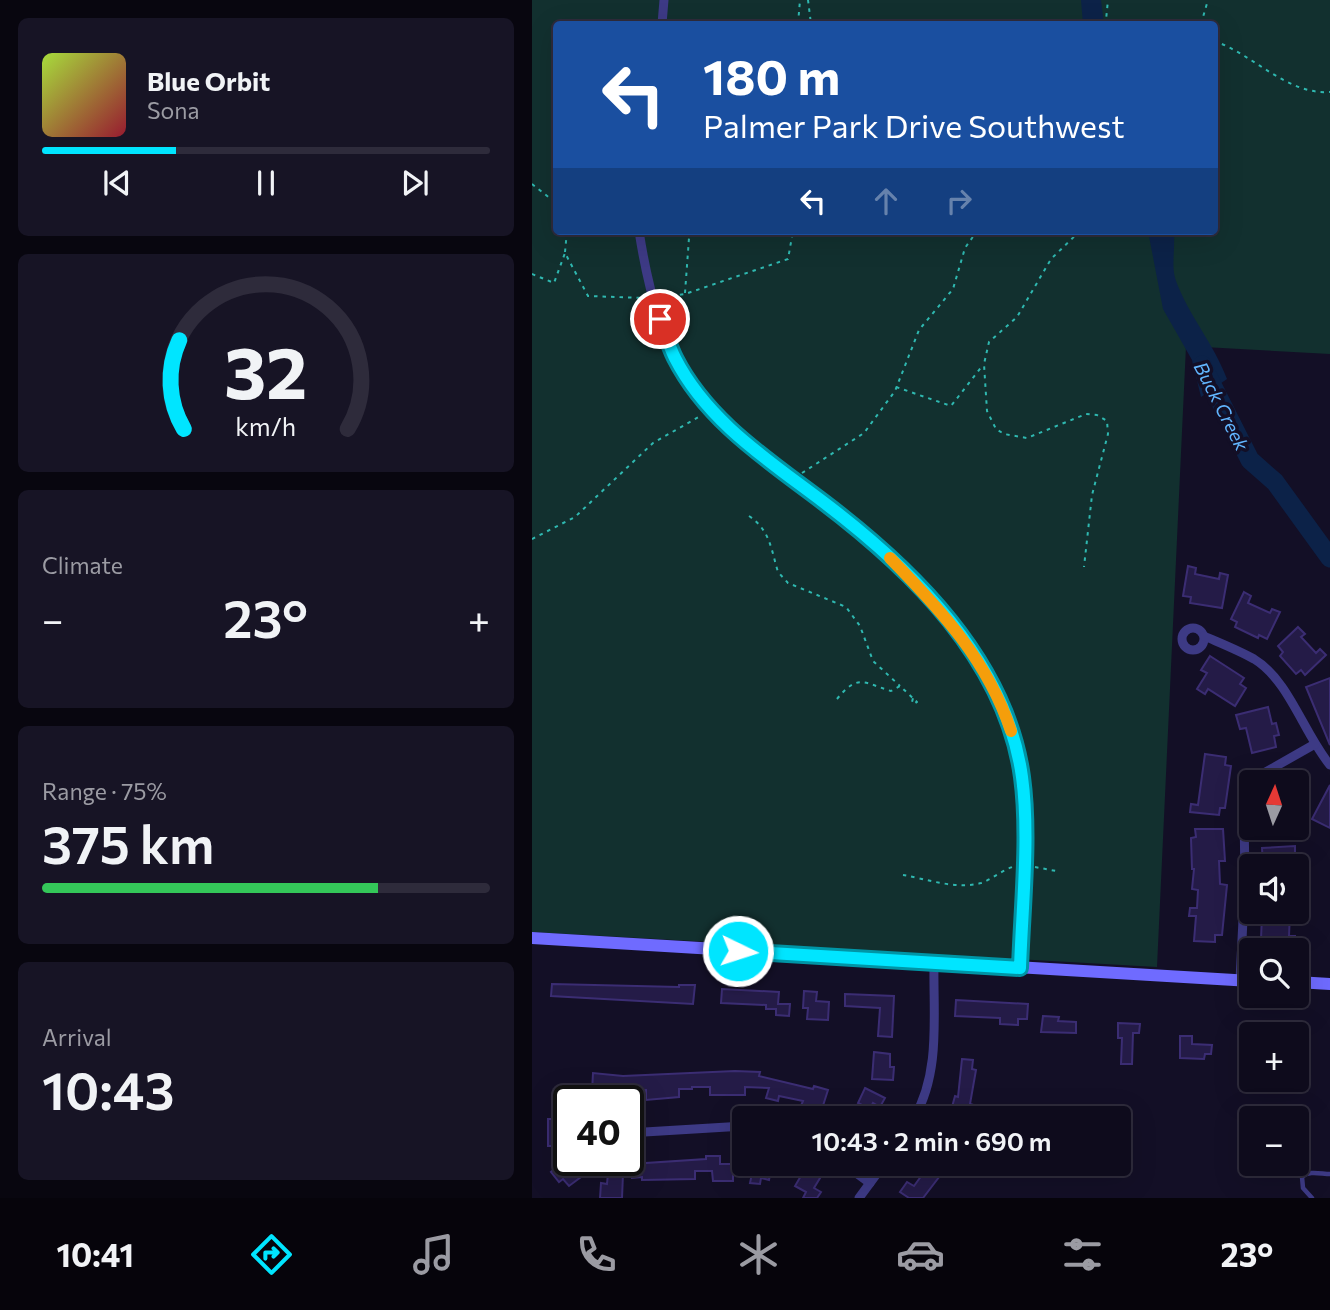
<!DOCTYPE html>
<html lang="en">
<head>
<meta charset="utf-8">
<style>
	:root { --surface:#0e0b1c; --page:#171425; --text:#f1f3f6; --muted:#9b9ba3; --line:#2e2b3b; --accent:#00e5ff }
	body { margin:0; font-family:Commissioner,sans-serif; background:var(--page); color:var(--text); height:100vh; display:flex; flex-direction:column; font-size:26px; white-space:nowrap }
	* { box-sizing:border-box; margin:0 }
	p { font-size:23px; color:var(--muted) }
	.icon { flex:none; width:38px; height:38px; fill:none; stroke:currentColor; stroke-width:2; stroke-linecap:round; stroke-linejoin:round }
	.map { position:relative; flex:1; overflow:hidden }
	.details { display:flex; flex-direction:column; gap:18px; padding:18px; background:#08060f; width:532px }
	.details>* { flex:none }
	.banner { position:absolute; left:21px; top:21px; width:665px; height:214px; border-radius:7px; box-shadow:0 7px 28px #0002,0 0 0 2px var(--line); background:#1a4fa0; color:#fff; overflow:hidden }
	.needle { width:46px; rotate:3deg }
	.buttons { position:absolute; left:707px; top:770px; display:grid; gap:14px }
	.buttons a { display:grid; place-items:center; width:70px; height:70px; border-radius:7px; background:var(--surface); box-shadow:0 7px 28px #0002,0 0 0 2px var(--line); font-size:35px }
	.speed { position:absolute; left:21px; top:1085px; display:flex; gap:14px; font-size:35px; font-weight:700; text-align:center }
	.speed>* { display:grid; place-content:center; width:91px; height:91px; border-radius:50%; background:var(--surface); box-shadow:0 7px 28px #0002,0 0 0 2px var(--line); line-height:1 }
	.speed .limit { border:4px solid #111; border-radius:10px; background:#fff; color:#111 }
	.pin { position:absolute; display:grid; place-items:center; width:60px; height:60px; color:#fff; margin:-30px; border:4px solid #fff; border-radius:50%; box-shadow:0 2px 7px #0007 }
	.me { position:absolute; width:77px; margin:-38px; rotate:94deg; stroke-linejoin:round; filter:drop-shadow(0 0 5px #0008) }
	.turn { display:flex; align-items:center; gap:24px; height:147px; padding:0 35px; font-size:32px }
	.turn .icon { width:91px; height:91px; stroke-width:2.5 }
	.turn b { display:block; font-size:49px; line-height:60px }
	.lanes { display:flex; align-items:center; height:66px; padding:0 35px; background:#0003; justify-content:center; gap:35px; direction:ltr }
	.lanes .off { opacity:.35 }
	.big { font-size:52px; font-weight:600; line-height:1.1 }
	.details .widget { flex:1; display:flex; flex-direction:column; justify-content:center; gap:10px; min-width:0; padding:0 24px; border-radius:10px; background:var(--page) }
	.details .dial { align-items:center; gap:0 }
	.dial svg { height:182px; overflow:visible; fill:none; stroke:var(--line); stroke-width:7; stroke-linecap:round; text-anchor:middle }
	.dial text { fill:var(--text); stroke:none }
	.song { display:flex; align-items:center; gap:21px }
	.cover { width:84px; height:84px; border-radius:10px; background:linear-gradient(135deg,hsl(80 70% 55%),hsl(350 70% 35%)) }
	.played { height:7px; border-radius:4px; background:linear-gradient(90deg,var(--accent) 30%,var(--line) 30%) }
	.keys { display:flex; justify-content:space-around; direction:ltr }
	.heat { display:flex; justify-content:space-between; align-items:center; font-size:38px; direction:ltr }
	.charge { height:10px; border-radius:5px; background:linear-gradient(90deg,#34c759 75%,var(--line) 0) }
	.trip { position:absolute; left:200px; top:1106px; width:399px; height:70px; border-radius:7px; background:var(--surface); box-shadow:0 7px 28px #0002,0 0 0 2px var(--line); font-weight:600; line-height:70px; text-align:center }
	.menu { display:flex; height:112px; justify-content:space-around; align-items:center; background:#06040b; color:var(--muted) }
	.menu .icon { width:49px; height:49px }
	.menu .current { color:var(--accent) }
	.menu b { font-size:32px; color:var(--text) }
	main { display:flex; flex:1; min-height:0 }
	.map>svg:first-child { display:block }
</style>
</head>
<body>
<main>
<section class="details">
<div class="widget">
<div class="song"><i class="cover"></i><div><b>Blue Orbit</b><p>Sona</p></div></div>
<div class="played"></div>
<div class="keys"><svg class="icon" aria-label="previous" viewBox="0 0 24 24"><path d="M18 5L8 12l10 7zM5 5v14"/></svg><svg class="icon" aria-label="pause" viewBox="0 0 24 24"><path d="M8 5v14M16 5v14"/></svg><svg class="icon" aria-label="next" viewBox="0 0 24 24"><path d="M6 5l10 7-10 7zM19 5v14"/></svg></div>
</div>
<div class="widget dial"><svg viewBox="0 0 100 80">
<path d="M14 69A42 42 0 1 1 86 69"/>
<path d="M14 69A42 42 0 0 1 12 30" stroke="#00e5ff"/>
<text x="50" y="56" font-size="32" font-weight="700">32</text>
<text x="50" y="72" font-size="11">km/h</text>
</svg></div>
<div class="widget"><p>Climate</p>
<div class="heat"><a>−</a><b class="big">23°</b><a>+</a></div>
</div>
<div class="widget"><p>Range · 75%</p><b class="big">375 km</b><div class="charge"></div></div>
<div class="widget"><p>Arrival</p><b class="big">10:43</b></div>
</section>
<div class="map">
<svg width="798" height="1198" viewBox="0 0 798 1198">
	<rect width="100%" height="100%" fill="#130f26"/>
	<path fill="#12302f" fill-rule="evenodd" d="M 0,0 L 798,0 L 798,354 L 654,346 L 625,967 L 0,932 ZM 24,24 L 682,24 L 682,231 L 24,231 Z"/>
	<g fill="#0c2248">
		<polygon points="549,0 569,0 572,24 551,24"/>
		<path d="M 616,231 L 637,231 L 642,236 C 643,250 639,268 644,281 C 657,316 682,344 695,379 L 669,397 L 660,360 L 631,309 Z"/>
	</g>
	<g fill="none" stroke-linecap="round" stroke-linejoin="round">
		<polyline stroke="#0c2248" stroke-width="19" points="670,365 718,460 743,482 798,558"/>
	</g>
	<g fill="#241b47" stroke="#3b2d73" stroke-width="2">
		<polygon points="656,566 664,568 663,574 687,579 688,573 696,575 690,608 658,603 659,597 651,596"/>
		<polygon points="712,592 719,596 716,603 738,613 740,609 748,612 735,639 727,635 726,638 703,627 705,622 699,619"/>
		<polygon points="766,627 773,634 769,637 784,653 788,649 794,655 773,675 769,670 764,674 748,656 751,652 746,646"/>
		<polygon points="678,656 712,678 708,684 714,688 703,706 676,689 673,694 665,689 675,673 669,670"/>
		<polygon points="798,678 798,745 774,687"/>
		<polygon points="736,707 740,724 744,723 747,735 742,736 744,747 720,753 714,728 708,729 704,715"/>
		<polygon points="673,754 694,757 693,765 699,766 693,808 688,808 687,815 658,812 659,804 666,805"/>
		<polygon points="798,785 798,828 780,819"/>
		<polygon points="663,829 691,829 693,861 687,861 688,884 695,885 690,935 683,935 683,942 662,941 664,916 657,916 658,908 665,908 666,890 660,889 662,869 660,869 659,838 664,837"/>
		<polygon points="763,846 763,854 757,855 758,866 731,866 730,848"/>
		<polygon points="736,912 758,912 757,936 763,936 763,948 736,947 736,939 729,939 730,915 736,915"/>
		<polygon points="20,984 147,987 147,985 163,985 161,1004 19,996"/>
		<polygon points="190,989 247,992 246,1004 258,1004 257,1016 244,1015 244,1009 234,1009 234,1005 189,1003"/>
		<polygon points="272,991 285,992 284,1001 297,1002 296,1020 275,1019 276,1008 271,1008"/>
		<polygon points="313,994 362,996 360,1037 346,1036 348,1008 313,1006"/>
		<polygon points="424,1000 496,1004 495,1019 486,1019 486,1025 468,1024 468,1018 423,1016"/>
		<polygon points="511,1016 527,1017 526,1021 544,1022 544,1033 509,1032"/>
		<polygon points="586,1023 608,1024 607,1033 601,1033 600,1064 589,1064 590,1038 586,1038"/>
		<polygon points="648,1036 660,1036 660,1044 680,1045 679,1054 673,1054 672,1059 648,1058"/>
		<polygon points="342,1052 358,1054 358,1067 362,1067 361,1080 340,1079"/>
		<polygon points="430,1059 441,1060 440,1069 444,1070 438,1104 445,1106 441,1118 426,1118 428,1109 420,1107 423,1096 426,1097"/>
		<polygon points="203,1071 228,1072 227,1076 281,1089 282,1086 296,1090 288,1115 268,1108 271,1101 247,1096 246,1101 234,1098 237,1088 213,1087 213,1095 178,1095 178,1087 160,1087 160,1089 147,1089 147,1097 114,1100 114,1090 91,1091 90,1093 60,1092 61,1073 91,1076"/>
		<polygon points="333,1088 353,1098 348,1107 341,1103 338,1109 326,1103"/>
		<polygon points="16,1119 34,1119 34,1133 31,1133 31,1146 16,1146"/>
		<polygon points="174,1156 188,1156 188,1164 201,1164 201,1181 181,1181 180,1171 163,1171 163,1179 110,1180 110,1177 100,1178 99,1164 174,1159"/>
		<polygon points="35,1160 51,1160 42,1167 49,1177 37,1186 31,1179 27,1182 19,1172"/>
		<polygon points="222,1164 240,1164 237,1180 229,1178 228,1184 218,1183"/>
		<polygon points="398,1164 409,1164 414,1168 391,1198 377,1198 368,1192 375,1182 382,1186"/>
		<polygon points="273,1169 288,1178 282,1188 289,1192 285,1198 271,1198 274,1192 263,1186"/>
		<polygon points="76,1173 91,1174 90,1198 68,1198 69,1183 75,1184"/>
	</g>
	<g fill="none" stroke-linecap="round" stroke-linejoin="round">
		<g stroke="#2fb8b0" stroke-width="2" stroke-dasharray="3.5 5" stroke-linecap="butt">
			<polyline points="276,0 279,24"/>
			<polyline points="266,24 268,0"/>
			<polyline points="561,24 574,20 576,0"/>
			<polyline points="669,24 676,0"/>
			<path d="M 682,41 C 721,54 755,95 798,92"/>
			<polyline points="0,184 24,203"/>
			<polyline points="548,231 519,259 485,317 457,342 452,364 455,411 464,429 472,434 495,438 554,414 565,415 575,421 576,434 560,495 552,567"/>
			<polyline points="33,252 35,231"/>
			<polyline points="0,274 22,283 33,253 56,296 112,298"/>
			<polyline points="153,293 157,238 166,231"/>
			<polyline points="131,297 153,294 256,259 261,231"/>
			<polyline points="364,387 419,406 451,365"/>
			<polyline points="270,473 332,433 363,391 387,330 421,289 433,248 445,231"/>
			<path d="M 217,516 C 238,530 239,549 246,572 L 256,583 L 314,607 L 328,626 L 341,661 L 368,686"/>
			<polyline points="0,539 43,517 121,443 170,415"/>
			<path d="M 305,699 C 326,673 332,683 359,691 L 368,686 L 385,702 L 382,704 L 380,702 L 381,698"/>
			<polyline points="503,867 524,871"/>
			<path d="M 371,875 C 394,879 425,890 449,883 C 461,879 471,869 484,866"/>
		</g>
		<path stroke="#3d3a85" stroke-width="4.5" d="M 780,1198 L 771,1188 L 770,1177 C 777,1170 789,1174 798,1174"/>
		<g stroke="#3d3a85" stroke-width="9">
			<polyline points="130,24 132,0"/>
			<path d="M 107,231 C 116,289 131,351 169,398 C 203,440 248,469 290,501 C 369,560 456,642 482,741 C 502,813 491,894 488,968"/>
			<circle cx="661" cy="639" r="11"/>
			<path d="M 672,636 C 688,643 706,650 722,659 C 757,680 772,734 798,765"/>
			<polyline points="725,782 732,773 783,744"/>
			<polyline points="708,980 713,879 712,815 719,791"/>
			<path d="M 382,1118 C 409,1072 401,1015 402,963"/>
			<polyline points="96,1133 212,1126"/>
			<polyline points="312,1164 338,1183"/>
			<polyline points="327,1198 352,1164"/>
		</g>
		<g stroke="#6f6bff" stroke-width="12">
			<polyline points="0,938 719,981"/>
			<polyline points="765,982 798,984"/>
		</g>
	</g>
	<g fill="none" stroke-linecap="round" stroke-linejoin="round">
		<defs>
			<path id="route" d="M 128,319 C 133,332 137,346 143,358 C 175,421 236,460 290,501 C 380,569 474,660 490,777 C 498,835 490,908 488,968 L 206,951"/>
		</defs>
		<use href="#route" stroke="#0095a6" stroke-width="18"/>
		<use href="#route" stroke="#00e5ff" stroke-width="12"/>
		<path stroke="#f59e0b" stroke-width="12" d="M 358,558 C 409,610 456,661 479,731"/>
	</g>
	<g text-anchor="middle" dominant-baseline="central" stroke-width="7" stroke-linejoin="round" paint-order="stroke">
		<g font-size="19" font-style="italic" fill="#62b6ff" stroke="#130f26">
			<text transform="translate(690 406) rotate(63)">Buck Creek</text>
		</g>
	</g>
</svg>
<div class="buttons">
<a><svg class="needle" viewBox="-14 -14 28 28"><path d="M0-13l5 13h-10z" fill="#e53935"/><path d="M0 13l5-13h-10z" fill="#9b9ba3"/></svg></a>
<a><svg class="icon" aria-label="sound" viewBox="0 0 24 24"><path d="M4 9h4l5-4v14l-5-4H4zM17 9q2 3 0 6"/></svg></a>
<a><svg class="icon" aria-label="search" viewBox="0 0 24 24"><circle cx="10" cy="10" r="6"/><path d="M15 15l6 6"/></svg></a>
<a>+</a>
<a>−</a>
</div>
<div class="speed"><div class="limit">40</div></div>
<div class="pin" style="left:128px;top:319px;background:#d93025"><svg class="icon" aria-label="arrive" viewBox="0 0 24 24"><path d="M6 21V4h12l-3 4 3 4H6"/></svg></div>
<svg class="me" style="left:206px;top:951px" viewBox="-20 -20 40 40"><circle r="17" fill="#00e5ff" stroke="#fff" stroke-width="3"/><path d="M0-11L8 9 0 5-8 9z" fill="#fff"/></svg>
<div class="trip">10:43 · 2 min · 690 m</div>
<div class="banner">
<div class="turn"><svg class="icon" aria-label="left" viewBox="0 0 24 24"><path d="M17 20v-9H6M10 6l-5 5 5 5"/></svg><div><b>180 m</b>Palmer Park Drive Southwest</div></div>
<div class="lanes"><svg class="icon" aria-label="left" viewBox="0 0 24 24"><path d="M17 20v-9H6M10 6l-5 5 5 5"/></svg><svg class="icon off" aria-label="ahead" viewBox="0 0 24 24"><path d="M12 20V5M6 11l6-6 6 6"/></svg><svg class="icon off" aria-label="right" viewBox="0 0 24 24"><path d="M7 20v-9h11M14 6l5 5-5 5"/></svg></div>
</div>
</div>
</main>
<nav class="menu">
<b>10:41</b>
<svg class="icon current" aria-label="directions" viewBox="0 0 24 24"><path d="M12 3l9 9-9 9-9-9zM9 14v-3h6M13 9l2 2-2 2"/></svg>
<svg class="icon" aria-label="music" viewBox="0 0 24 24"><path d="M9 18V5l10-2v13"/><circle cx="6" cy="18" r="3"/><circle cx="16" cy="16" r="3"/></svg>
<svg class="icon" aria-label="phone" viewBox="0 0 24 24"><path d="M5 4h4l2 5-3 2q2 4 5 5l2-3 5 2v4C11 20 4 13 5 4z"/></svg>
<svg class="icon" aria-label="climate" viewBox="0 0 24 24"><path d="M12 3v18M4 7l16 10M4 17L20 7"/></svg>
<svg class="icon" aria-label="car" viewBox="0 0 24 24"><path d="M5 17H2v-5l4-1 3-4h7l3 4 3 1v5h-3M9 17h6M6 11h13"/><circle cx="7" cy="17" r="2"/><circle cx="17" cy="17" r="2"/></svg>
<svg class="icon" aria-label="filters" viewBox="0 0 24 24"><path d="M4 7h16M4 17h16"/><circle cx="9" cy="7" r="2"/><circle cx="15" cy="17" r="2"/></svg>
<b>23°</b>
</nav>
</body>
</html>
